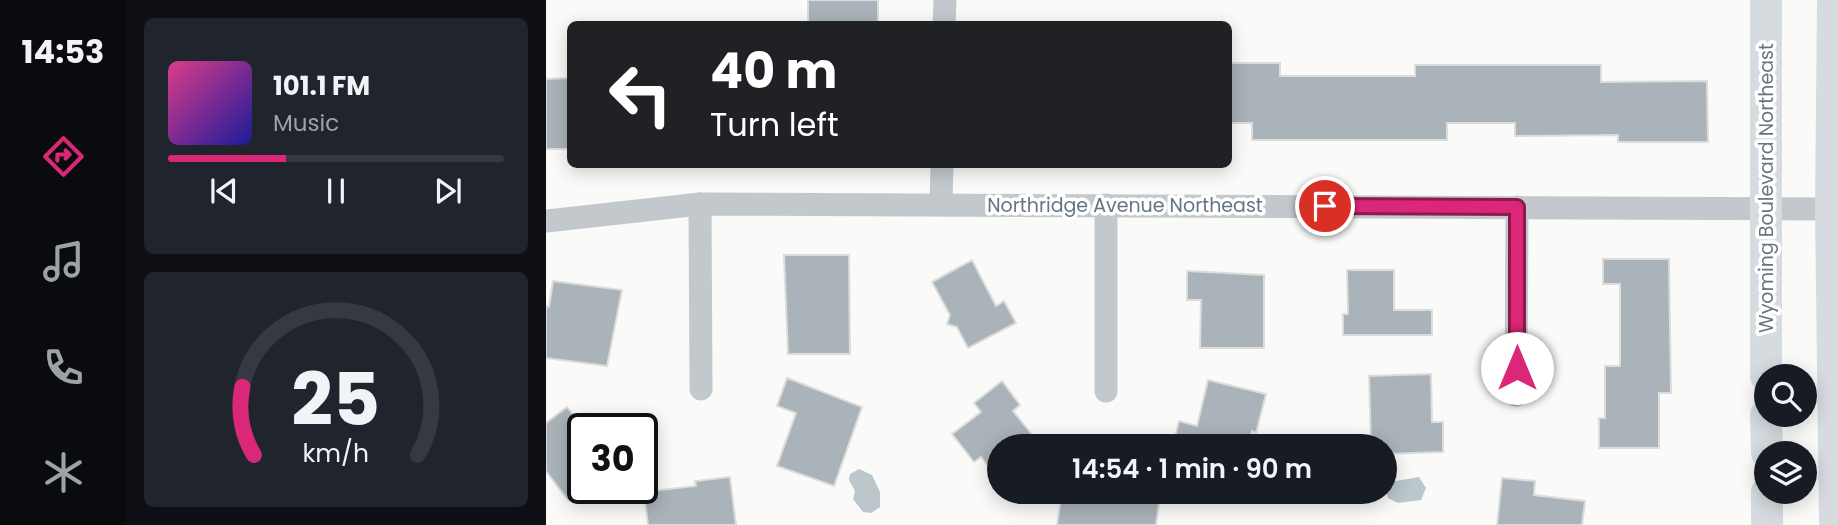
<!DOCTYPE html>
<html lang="en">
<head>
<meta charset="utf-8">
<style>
	:root { --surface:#171b24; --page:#20242c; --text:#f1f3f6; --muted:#9ea1a6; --line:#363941; --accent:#db2777 }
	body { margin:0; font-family:Poppins,sans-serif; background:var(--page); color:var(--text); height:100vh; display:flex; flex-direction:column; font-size:26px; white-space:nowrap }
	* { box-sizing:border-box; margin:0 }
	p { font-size:23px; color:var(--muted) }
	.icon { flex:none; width:38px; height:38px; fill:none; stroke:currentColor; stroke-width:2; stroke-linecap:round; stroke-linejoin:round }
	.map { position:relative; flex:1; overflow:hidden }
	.panel { display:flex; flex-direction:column; gap:18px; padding:18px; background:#0d0f14; width:420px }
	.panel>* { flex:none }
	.banner { position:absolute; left:21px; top:21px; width:665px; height:147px; border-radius:10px; box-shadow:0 4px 18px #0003; background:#202124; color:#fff; overflow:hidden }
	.buttons { position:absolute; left:1208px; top:364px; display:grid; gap:14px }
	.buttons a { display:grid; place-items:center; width:63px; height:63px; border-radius:50%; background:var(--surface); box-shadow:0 4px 18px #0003; font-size:35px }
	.speed { position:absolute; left:21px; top:413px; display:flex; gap:14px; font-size:35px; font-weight:700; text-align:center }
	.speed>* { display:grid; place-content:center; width:91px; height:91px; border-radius:50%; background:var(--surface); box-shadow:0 4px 18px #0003; line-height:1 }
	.speed .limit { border:4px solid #111; border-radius:10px; background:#fff; color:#111 }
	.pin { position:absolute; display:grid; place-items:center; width:60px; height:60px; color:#fff; margin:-30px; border:4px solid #fff; border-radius:50%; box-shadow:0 2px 7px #0007 }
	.me { position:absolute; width:77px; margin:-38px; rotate:0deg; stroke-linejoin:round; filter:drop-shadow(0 0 5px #0008) }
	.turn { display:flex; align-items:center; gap:24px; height:147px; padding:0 28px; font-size:32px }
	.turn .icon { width:91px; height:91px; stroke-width:2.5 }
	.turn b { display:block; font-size:49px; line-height:60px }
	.panel .card { flex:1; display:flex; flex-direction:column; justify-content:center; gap:10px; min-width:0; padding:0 24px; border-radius:10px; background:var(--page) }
	.panel .dial { align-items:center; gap:0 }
	.dial svg { height:182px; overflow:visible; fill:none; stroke:var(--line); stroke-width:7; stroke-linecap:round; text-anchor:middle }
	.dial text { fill:var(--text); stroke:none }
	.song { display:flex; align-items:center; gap:21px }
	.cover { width:84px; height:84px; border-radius:10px; background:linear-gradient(135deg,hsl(330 70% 55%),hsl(240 70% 35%)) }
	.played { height:7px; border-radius:4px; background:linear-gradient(90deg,var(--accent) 35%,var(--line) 35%) }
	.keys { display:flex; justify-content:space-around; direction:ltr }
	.trip { position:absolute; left:441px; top:434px; width:410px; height:70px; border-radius:35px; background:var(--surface); box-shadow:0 4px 18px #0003; font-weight:600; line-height:70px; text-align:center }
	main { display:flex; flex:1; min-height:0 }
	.tab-bar { display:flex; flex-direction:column; width:126px; justify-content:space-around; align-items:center; background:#090b0e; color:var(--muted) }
	.tab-bar .icon { width:49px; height:49px }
	.tab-bar .on { color:var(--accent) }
	.tab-bar b { font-size:32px; color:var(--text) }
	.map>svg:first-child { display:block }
</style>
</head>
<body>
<main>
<nav class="tab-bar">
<b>14:53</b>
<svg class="icon on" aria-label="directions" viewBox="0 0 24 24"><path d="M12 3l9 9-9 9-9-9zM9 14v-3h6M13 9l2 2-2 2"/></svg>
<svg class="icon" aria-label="music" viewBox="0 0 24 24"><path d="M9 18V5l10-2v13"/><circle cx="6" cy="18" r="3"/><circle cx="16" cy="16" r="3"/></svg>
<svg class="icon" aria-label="phone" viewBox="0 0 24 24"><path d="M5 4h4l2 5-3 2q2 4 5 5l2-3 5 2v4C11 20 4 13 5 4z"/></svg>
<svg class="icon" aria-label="climate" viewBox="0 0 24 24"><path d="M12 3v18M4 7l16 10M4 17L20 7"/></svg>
</nav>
<section class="panel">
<div class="card">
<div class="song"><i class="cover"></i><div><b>101.1 FM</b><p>Music</p></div></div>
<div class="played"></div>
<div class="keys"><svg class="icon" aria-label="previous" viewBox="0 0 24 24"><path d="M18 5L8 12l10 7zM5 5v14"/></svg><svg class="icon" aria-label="pause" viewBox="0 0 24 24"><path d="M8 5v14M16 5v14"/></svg><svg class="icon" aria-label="next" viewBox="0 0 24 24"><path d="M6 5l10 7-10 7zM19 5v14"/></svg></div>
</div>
<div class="card dial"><svg viewBox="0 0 100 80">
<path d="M14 69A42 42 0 1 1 86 69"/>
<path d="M14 69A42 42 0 0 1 9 39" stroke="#db2777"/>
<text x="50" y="56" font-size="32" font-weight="700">25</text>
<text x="50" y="72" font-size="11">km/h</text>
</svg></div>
</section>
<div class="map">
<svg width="1292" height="525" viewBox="0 0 1292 525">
	<rect width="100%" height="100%" fill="#fafaf8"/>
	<g fill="#bbc7cb">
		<polygon points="313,469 326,475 334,492 334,507 325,513 317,512 307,499 309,491 303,480 304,474"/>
		<polygon points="873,477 880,488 875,500 852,503 842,498 840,491 844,482"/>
	</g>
	<g fill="#aab3b9" stroke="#dcdcda" stroke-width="2">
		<rect x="262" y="0" width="70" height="24"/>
		<polygon points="682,63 734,63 734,76 869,76 869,65 1055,65 1055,82 1161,81 1162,142 1072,142 1072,135 969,136 969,123 901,123 901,140 706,140 706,123 682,123"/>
		<polygon points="24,78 24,149 0,149 0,79"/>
		<polygon points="238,255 303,255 304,354 242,354"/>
		<polygon points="1057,259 1123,259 1125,393 1113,393 1113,448 1053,448 1053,418 1059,418 1059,366 1074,366 1074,284 1057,284"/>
		<polygon points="426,260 450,306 458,301 470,323 422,348 411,327 401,324 404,315 386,282"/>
		<polygon points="801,270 848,270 848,310 886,310 886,335 797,335 797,314 802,314"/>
		<polygon points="641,271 718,275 718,348 654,348 655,300 641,300"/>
		<polygon points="7,281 76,290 61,366 0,358 0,306 3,307"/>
		<polygon points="885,374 886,422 897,422 897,452 838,454 838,446 825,446 823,376"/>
		<polygon points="241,378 316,407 288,486 231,466 250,413 231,406"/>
		<polygon points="662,380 720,394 710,433 706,431 702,446 627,446 633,421 651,426"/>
		<polygon points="456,381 474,405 467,411 495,446 453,446 453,481 435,457 428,462 406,434 435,412 428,403"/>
		<polygon points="21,407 37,428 37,489 22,500 0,471 0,423"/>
		<polygon points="184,477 190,525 102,525 98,492 150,486 149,481"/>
		<polygon points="956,478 989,481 988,495 1039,501 1036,525 951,525"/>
		<polygon points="516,492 582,492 614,496 610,525 511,525"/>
	</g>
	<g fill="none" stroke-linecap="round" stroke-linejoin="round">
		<g stroke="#c3c8cc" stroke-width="23">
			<polyline points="398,24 399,0"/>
			<polyline points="154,204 155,389"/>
			<polyline points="395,204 396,164"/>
			<polyline points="0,221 154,204 1285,209"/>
			<polyline points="560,391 560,205"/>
			<polyline points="970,395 971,207"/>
		</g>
		<g stroke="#d6dbdf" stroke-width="32">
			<polyline points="1220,0 1220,376"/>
			<polyline points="1287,0 1285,209 1289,525"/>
			<polyline points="1220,415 1221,453"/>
			<polyline points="1221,492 1221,525"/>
		</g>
	</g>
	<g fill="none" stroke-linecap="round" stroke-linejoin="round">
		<defs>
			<polyline id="route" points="779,206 971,207 971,368"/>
		</defs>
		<use href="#route" stroke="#8e194d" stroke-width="18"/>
		<use href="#route" stroke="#db2777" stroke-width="12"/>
	</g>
	<g text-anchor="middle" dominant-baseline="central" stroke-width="7" stroke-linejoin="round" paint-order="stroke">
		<g font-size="19" fill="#657683" stroke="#fff">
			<text transform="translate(1220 188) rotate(-90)">Wyoming Boulevard Northeast</text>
			<text x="579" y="205">Northridge Avenue Northeast</text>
		</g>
	</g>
</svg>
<div class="buttons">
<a><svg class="icon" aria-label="search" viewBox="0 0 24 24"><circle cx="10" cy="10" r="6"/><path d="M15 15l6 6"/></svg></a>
<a><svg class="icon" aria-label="layers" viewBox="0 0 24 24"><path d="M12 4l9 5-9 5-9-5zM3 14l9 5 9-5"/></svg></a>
</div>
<div class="speed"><div class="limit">30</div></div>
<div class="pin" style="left:779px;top:206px;background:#d93025"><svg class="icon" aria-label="arrive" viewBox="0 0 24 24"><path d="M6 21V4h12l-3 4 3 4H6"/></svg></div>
<svg class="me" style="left:971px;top:368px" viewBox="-20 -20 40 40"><circle r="19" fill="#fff"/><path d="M0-13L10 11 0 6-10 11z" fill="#db2777"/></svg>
<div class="trip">14:54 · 1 min · 90 m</div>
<div class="banner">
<div class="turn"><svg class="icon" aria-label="left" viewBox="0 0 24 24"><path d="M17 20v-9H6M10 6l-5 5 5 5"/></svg><div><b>40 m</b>Turn left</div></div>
</div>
</div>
</main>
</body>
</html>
